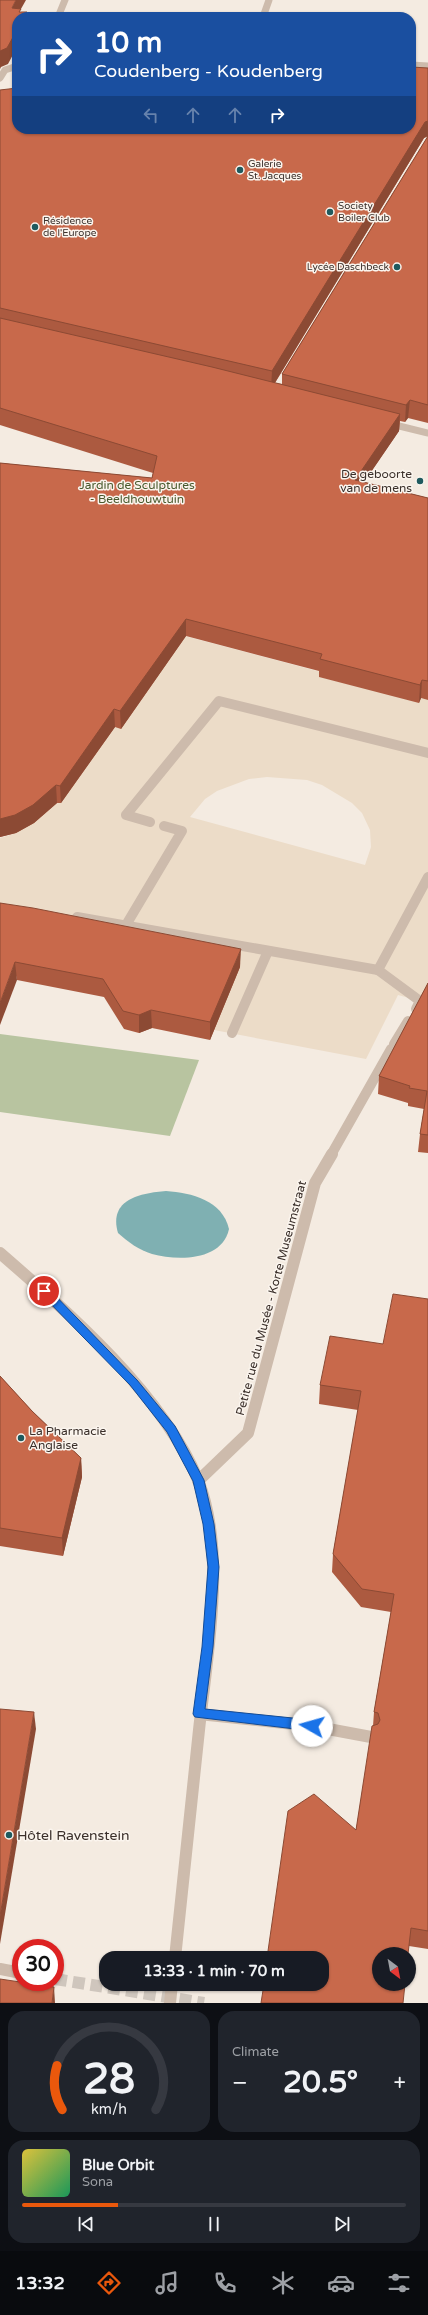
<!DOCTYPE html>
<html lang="en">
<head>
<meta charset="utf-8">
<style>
	:root { --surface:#171b24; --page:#20242c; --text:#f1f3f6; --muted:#9ea1a6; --line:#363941; --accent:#ea580c }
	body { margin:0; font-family:"Varela Round",sans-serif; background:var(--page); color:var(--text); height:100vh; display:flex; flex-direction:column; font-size:15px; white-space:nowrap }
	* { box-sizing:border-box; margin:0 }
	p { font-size:13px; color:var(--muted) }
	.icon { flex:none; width:22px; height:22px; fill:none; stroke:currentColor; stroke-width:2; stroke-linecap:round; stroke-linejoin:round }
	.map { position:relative; height:2003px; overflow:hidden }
	.sheet { display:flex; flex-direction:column; gap:8px; padding:8px; background:#0d0f14; flex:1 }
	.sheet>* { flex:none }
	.top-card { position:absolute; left:12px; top:12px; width:404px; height:122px; border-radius:16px; box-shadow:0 1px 3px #0004; background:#1a4fa0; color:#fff; overflow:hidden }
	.needle { width:26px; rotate:148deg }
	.controls { position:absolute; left:372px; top:1947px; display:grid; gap:8px }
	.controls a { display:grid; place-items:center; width:44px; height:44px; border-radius:50%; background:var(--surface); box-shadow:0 1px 3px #0004; font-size:20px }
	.speed { position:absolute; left:12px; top:1939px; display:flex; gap:8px; font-size:20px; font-weight:700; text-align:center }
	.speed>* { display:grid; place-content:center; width:52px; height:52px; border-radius:50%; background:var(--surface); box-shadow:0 1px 3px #0004; line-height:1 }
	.speed .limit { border:6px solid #d22; background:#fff; color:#111 }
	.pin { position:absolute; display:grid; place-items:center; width:34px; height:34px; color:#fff; margin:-17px; border:2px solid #fff; border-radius:50%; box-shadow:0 1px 4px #0007 }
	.me { position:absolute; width:44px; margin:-22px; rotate:277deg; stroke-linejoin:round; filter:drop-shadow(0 0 3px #0008) }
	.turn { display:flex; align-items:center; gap:14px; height:84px; padding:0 16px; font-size:18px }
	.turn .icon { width:52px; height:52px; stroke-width:2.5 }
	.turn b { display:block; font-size:28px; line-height:34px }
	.lanes { display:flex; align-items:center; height:38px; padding:0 16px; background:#0003; justify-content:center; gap:20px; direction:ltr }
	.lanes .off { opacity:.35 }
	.big { font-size:30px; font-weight:700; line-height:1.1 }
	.sheet .widget { flex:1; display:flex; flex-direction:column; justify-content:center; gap:6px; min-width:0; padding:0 14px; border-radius:16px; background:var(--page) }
	.sheet .dial { align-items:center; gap:0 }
	.dial svg { height:104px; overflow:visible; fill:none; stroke:var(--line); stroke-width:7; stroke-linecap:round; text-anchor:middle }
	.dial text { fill:var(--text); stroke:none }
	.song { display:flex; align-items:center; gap:12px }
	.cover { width:48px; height:48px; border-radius:6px; background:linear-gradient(135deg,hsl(50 70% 55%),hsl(150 70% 35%)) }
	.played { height:4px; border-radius:2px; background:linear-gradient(90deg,var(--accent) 25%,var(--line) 25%) }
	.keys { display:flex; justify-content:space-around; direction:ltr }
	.heat { display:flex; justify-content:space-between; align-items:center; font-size:22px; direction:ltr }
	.sheet .tiles { flex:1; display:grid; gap:8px; grid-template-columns:1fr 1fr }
	.widget:last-child { grid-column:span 2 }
	.trip { position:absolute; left:99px; top:1951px; width:230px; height:40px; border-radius:16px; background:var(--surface); box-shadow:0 1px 3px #0004; font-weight:700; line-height:40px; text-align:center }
	.menu { display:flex; height:64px; justify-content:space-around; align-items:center; background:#090b0e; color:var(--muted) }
	.menu .icon { width:28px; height:28px }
	.menu .active { color:var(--accent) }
	.menu b { font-size:18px; color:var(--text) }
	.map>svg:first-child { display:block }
</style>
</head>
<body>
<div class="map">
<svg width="428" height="2003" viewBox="0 0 428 2003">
	<rect width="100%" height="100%" fill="#f4ebe1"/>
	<polygon fill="#b8c4a0" points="0,1034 199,1060 170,1136 0,1112"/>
	<path fill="#ecdcc8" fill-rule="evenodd" d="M 181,635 L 321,672 L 320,677 L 419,702 L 421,698 L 428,700 L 428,998 L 420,1001 L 398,995 L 366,1059 L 214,1030 L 0,921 L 0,838 L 16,833 L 42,816 L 115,727 ZM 267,777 L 307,780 L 322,785 L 352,803 L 362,813 L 370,830 L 371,847 L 365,865 L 190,817 L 205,799 L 217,791 L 249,779 Z"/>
	<path fill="#7fb0b2" d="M 166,1191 C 192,1193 222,1200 229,1229 C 222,1261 178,1261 152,1254 C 139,1250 128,1242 118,1233 C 108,1199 141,1193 166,1191 Z"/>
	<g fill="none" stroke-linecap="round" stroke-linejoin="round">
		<polyline stroke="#cfc6bd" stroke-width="12" stroke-dasharray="12 6" stroke-linecap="butt" points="55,1979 204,2003"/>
		<g stroke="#cdbbac" stroke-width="7">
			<polyline points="58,17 65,0"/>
			<polyline points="263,17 269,0"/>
			<polyline points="411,65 428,66"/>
			<polyline points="0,78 5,70 17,66"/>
			<polyline points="387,423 428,433"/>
		</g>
		<g stroke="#cdbbac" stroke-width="10">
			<polyline points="150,822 126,815 219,701 428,753"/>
			<polyline points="77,917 378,970 428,877"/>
			<polyline points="126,925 182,831 164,826"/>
			<polyline points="378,970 420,1001 416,1009"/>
			<polyline points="232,1033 268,951"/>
			<polyline points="394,1044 408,1021"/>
			<polyline points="331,1155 391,1049"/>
		</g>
		<g stroke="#cdbbac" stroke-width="12">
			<path d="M 0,1253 C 69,1313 163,1395 198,1480 C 227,1553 207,1654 199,1730 C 191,1806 183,1882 175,1958"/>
			<polyline points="198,1481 248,1433 315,1183 332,1154"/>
			<polyline points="199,1714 312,1726 371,1737"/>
			<polyline points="0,1969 21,1973"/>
			<polyline points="170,2003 172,1984"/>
		</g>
	</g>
	<g fill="#ac5a40" fill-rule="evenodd">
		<path d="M 428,68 L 428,423 L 408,418 L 405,422 L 400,421 L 399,431 L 364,482 L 428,498 L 428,700 L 421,698 L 419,703 L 319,677 L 319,671 L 186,636 L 121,729 L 115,727 L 61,803 L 57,803 L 34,823 L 16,833 L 0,837 L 0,463 L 152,478 L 153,473 L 0,425 L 0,90 ZM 428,136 L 282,374 L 282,384 L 275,383 L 424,138 Z"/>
		<polygon points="0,903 240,967 210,1040 152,1028 139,1033 124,1029 104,997 17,980"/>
		<polygon points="428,983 428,1153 418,1152 420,1134 424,1109 408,1106 408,1103 378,1094 379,1076"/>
		<polygon points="428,1299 428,1949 409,1946 356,1830 373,1726 374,1712 391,1612 361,1607 332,1572 333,1554 358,1410 319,1404 320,1385 383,1344"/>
		<polygon points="0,1376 32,1411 81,1458 82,1477 63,1556 0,1546"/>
	</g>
	<g fill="#8c4a34">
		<polygon points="16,0 26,0 13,23 12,8"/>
		<polygon points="17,30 17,47 8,64 1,67 0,69 0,51"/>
		<polygon points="428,121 428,136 424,138 271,389 272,371 425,122"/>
		<polygon points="410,400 408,418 405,422 406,405"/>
		<polygon points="400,414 399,431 354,497 355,480"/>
		<polygon points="186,619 186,636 121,729 120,711"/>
		<polygon points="422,680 421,698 419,703 420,685"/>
		<polygon points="114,709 115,727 61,803 60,786"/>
		<polygon points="56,785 57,803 34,823 16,833 0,837 0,819"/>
		<polygon points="241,949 240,967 210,1040 210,1022"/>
		<polygon points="15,962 17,980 0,1025 0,1003"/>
		<polygon points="151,1010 152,1028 139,1033 139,1015"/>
		<polygon points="81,1458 82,1477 63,1556 62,1538"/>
		<polygon points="34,1712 36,1729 0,1944 0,1916"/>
		<polygon points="54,1987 55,2003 52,2003"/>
	</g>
	<g fill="#c8694b" stroke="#8c4a34">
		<polygon points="0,0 16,0 12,8 21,9 19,12 27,12 24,17 17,17 17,30 7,48 0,51"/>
		<polygon points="411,67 428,68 428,121 425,122 272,371 0,308 0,90 17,88 17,129 411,129"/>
		<polygon points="428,136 428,405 410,400 406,405 282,374"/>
		<polygon points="0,318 212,367 400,414 355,480 428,498 428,681 422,680 420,685 320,659 322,654 186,619 120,711 114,709 60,786 56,785 33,805 15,815 0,819 0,463 152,478 157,456 0,408"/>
		<polygon points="0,903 33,908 241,949 210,1022 151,1010 139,1015 123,1011 103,979 15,962 0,1003"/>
		<polygon points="428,983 428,1135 420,1134 427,1091 409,1088 410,1086 379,1076"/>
		<polygon points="393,1294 428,1299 428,1931 411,1928 408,1954 379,1954 379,1984 405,1984 403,2003 261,2003 264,1984 322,1984 322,1958 267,1958 288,1811 314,1794 356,1830 372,1726 378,1724 380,1720 378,1713 374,1712 394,1594 362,1589 333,1554 361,1391 320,1385 330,1336 383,1344"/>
		<polygon points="0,1376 32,1411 81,1458 62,1538 0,1528"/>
		<polygon points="0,1709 34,1712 0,1916"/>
		<polygon points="0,1979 54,1987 52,2003 0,2003"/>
	</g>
	<polygon fill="#1a73e8" stroke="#114b97" points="44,1287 48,1288 137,1380 175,1426 204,1480 214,1524 219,1567 213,1647 205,1709 312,1720 316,1722 318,1726 316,1729 312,1731 195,1717 193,1714 202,1647 208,1567 203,1524 193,1481 167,1432 130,1385 41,1294 39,1291"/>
	<g fill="#1f5a5e" stroke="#fbf5ee" stroke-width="1.5">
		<circle cx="240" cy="170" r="4"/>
		<circle cx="330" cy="212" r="4"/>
		<circle cx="35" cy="227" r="4"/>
		<circle cx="397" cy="267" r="4"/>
		<circle cx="420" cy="481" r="4"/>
		<circle cx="21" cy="1438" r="4"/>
		<circle cx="9" cy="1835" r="4"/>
	</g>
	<g text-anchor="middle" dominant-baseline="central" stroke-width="3" stroke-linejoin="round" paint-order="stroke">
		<g font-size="10" fill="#3b302b" stroke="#fbf5ee" text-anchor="start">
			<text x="248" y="164">Galerie<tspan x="248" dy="12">St. Jacques</tspan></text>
			<text x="338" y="206">Society<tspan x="338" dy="12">Boiler Club</tspan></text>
			<text x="43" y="221">Résidence<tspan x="43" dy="12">de l'Europe</tspan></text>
			<text x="389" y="267" text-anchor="end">Lycée Daschbeck</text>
		</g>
		<g font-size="12" fill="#3b302b" stroke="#fbf5ee" text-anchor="end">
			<text x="412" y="474">De geboorte<tspan x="412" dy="14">van de mens</tspan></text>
			<text x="29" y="1431" text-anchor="start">La Pharmacie<tspan x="29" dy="14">Anglaise</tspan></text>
		</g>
		<g font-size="12" fill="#4a5a2e" stroke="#fbf5ee">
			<text x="137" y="485">Jardin de Sculptures<tspan x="137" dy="14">- Beeldhouwtuin</tspan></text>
		</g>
		<g font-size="12" fill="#3b302b" stroke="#fbf5ee">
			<text transform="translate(271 1298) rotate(-75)">Petite rue du Musée - Korte Museumstraat</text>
		</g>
		<g font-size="14" fill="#3b302b" stroke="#fbf5ee" text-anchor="start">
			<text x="17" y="1835">Hôtel Ravenstein</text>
		</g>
	</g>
</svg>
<div class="controls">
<a><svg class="needle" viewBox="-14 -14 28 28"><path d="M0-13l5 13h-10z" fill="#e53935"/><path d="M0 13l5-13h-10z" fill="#9ea1a6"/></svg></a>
</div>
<div class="speed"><div class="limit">30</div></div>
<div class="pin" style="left:44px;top:1291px;background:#d93025"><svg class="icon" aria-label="arrive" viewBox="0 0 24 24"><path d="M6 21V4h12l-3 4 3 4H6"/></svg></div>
<svg class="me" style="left:312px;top:1726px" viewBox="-20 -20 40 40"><circle r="19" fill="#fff"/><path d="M0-13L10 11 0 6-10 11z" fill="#1a73e8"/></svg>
<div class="trip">13:33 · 1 min · 70 m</div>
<div class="top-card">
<div class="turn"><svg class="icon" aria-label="right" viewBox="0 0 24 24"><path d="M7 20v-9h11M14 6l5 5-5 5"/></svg><div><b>10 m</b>Coudenberg - Koudenberg</div></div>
<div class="lanes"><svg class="icon off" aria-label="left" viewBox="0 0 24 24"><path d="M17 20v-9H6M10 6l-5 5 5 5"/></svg><svg class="icon off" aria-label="ahead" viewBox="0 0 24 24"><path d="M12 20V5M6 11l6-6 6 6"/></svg><svg class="icon off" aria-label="ahead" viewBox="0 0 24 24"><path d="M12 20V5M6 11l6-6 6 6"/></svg><svg class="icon" aria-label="right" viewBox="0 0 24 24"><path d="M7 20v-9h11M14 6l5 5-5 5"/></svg></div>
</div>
</div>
<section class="sheet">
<div class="tiles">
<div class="widget dial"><svg viewBox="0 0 100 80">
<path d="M14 69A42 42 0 1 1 86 69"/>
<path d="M14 69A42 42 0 0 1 10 35" stroke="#ea580c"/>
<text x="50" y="56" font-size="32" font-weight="700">28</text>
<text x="50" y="72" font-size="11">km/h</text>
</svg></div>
<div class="widget"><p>Climate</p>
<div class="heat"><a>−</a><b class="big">20.5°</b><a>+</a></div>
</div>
<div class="widget">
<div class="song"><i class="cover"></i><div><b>Blue Orbit</b><p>Sona</p></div></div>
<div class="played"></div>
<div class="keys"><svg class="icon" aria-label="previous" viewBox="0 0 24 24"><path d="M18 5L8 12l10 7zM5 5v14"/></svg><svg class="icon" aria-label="pause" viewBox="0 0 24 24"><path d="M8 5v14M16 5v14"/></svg><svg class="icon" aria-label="next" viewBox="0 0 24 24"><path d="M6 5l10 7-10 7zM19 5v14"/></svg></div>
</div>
</div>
</section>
<nav class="menu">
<b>13:32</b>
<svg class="icon active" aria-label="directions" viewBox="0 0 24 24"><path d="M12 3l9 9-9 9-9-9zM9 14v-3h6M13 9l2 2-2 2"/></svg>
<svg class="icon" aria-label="music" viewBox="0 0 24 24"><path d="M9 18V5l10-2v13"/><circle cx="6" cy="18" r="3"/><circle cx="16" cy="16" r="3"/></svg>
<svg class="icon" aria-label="phone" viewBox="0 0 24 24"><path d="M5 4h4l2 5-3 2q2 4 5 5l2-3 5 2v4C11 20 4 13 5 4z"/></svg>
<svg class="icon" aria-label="climate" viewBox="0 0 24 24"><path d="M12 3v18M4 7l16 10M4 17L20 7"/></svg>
<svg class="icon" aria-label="car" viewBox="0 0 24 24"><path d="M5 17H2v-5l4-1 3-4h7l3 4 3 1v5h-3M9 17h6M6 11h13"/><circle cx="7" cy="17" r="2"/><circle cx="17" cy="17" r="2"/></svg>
<svg class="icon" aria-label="filters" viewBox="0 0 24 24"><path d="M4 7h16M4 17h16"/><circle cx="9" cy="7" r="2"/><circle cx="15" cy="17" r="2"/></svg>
</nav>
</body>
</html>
